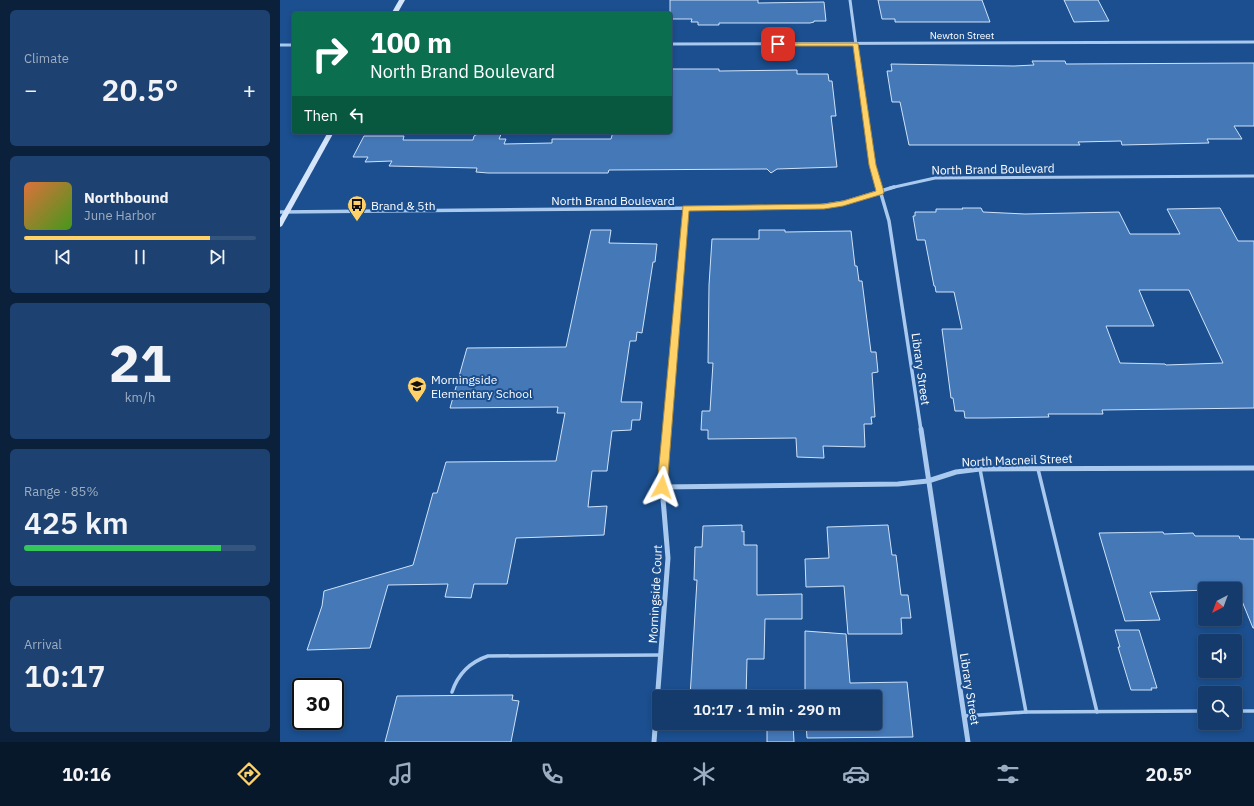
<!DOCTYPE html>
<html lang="en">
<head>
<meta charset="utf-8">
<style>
	:root { --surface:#143b6b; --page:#1d4271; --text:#f1f3f6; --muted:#9dadc1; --line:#33557e; --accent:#ffd166 }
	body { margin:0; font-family:"IBM Plex Sans",sans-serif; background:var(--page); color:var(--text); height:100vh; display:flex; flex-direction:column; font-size:15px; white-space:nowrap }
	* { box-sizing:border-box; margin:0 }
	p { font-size:13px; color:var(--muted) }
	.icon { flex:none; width:22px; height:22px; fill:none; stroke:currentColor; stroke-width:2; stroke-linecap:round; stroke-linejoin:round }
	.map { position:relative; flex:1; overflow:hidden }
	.drawer { display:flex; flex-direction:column; gap:10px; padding:10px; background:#0b203b; width:280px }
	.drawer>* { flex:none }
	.top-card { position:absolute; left:12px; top:12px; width:380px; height:122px; border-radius:4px; box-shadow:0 2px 6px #0003,0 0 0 1px var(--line); background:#0b6e4f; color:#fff; overflow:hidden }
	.needle { width:26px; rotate:221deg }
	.fabs { position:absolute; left:918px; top:582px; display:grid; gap:8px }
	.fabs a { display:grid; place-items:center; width:44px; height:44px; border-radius:4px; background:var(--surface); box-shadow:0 2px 6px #0003,0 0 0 1px var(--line); font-size:20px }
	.speed { position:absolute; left:12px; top:678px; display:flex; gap:8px; font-size:20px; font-weight:700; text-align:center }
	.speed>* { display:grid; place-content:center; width:52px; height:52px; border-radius:50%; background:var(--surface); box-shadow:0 2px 6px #0003,0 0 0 1px var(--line); line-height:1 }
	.speed .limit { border:2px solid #111; border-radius:6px; background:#fff; color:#111 }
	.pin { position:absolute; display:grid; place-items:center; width:34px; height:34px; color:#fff; margin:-17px; border-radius:8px; box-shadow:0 2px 6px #0006 }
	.me { position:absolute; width:44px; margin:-22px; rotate:5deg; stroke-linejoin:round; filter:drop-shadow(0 0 3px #0008) }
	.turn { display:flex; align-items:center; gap:14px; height:84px; padding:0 12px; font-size:18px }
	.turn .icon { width:52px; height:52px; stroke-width:2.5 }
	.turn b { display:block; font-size:28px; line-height:34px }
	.then { display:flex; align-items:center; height:38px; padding:0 12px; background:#0003; gap:8px; font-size:15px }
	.big { font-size:30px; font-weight:600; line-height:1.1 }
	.drawer .widget { flex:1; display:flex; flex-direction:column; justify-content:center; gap:6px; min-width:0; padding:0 14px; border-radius:6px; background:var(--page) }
	.drawer .dial { align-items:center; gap:0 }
	.dial b { font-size:52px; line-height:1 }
	.song { display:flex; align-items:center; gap:12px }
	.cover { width:48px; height:48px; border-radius:6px; background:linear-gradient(135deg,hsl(20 70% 55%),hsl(100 70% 35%)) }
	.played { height:4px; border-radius:2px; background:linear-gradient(90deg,var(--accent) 80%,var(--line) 80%) }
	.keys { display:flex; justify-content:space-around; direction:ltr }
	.heat { display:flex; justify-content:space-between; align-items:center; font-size:22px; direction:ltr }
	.charge { height:6px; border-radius:3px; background:linear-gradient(90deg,#34c759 85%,var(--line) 0) }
	.trip { position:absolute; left:372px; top:690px; width:230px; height:40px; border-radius:4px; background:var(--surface); box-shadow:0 2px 6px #0003,0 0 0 1px var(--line); font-weight:600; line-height:40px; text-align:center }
	.tab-bar { display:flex; height:64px; justify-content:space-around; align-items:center; background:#08182b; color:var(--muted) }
	.tab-bar .icon { width:28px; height:28px }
	.tab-bar .active { color:var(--accent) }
	.tab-bar b { font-size:18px; color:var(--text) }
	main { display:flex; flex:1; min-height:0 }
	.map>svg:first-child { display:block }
</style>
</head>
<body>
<main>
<section class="drawer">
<div class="widget"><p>Climate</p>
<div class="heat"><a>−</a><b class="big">20.5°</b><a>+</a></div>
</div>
<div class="widget">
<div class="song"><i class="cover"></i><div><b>Northbound</b><p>June Harbor</p></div></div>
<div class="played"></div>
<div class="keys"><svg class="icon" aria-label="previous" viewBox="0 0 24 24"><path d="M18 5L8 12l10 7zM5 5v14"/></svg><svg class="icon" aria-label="pause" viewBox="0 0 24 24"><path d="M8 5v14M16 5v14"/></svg><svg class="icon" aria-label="next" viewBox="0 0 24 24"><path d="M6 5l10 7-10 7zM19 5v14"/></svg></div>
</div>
<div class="widget dial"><b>21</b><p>km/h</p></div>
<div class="widget"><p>Range · 85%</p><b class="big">425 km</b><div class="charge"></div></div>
<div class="widget"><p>Arrival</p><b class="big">10:17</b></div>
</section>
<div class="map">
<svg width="974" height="742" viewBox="0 0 974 742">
	<rect width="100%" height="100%" fill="#1b4f8f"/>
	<g fill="#4478b7" stroke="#cfe3fa" fill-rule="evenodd">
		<polygon points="390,0 478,0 478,3 544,2 546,21 534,21 534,22 530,23 439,23 439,25 418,25 418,22 411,22 412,19 390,19"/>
		<polygon points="598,0 702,0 710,22 615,22 615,19 602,19"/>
		<polygon points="784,0 818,0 829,21 794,22"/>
		<polygon points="752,61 785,61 786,64 974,63 974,126 954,126 962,139 927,139 929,143 842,145 841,141 798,142 800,145 629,145 620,102 612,102 607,71 612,71 611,64 734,66 754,65"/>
		<polygon points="390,69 439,69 439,71 517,70 517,74 548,74 549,81 552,81 556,116 551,116 557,167 497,169 491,173 487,169 329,170 328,173 208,173 196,172 197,168 109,166 112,161 85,162 88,157 73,157 84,136 124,136 123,140 193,140 194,136 201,132 222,132 219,139 226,139 224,144 272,143 272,139 331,139 333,132 390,132"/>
		<path d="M 682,208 L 701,208 L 703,212 L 745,214 L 839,212 L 850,234 L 900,234 L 887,209 L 940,208 L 958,241 L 974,241 L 974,408 L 822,410 L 823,414 L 768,414 L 769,417 L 703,418 L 685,418 L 684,411 L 675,411 L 673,398 L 671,398 L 662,329 L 682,329 L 674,292 L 656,292 L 655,286 L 654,286 L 645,240 L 637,240 L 633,216 L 635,216 L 635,212 L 656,212 L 656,209 L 683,209 ZM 859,290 L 909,290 L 943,363 L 886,365 L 885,364 L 840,363 L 826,326 L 874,326 Z"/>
		<polygon points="311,230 331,230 329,243 377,244 375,262 373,262 362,333 357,332 356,341 350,341 341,402 362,402 360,420 352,420 351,430 332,431 327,471 312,471 308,507 327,506 324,535 236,538 227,584 194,584 191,598 165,597 168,584 108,585 90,648 27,650 42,606 44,591 133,565 153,493 157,493 166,462 276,461 285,413 277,413 278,407 170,408 187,348 286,347"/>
		<polygon points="479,230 505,230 505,232 571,231 575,266 577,266 579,281 582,281 591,352 596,352 598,372 592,373 595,417 591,417 592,424 584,424 585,447 543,446 544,458 517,457 516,438 428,439 428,430 421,430 422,411 430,411 433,363 428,363 429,285 432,239 479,239"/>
		<polygon points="462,525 462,532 464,531 464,545 477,545 477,595 522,594 522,619 485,619 484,659 467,659 466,697 410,697 417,580 414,580 415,547 422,547 423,526"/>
		<polygon points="608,525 612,555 616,555 621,595 628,595 631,618 621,618 622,634 568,634 564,586 526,587 525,559 549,558 547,527"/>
		<polygon points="883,532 884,534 913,533 915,536 959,536 960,539 974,539 974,628 973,628 957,589 870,592 880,620 845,621 819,533"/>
		<polygon points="835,630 859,630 877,688 871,688 872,690 851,690 838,647 840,647"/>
		<polygon points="525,631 566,634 570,683 627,682 633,737 527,738 526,723 595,723 595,697 525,697"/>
		<polygon points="233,695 232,700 239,701 231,742 105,742 117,696"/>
		<polygon points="416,723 466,723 466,729 415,728"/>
		<polygon points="487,723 513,723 514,742 487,742"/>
	</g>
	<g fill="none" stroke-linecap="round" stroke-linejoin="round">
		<g stroke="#a9c9ee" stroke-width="3.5">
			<polyline points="700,469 746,712"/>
			<polyline points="758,469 817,712"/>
			<path d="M 172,692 C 178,674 190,662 208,656 L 381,655"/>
			<polyline points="955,711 974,711"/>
			<polyline points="684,716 746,712 925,711"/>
		</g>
		<g stroke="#a9c9ee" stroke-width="3">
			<polyline points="570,0 592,165 599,188"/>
			<polyline points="390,44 974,42"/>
			<polyline points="0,45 14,45"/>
			<polyline points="610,188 655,178 974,176"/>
		</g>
		<g stroke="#a9c9ee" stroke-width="3.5">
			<polyline points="599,187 609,221 641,430"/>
			<polyline points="0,212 533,207 565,202 614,187"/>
			<polyline points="387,430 406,208"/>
		</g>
		<g stroke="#a9c9ee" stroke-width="5">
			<polyline points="641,429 688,742"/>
			<polyline points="382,487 618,484 648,481 676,472 700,469 974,468"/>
			<polyline points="374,742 388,558 382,487 387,429"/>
		</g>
		<g fill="#d6e6fa" fill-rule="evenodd">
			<polygon points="119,0 125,0 117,14 111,14"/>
			<polygon points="48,132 54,132 2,226 0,227 0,218"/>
		</g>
	</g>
	<polygon fill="#ffd166" stroke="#a68842" points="496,43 578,43 596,165 604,192 603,194 563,206 544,209 409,211 387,487 385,491 382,492 378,491 377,487 403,206 544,204 563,201 596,191 589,165 573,46 498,46 495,44"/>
	<defs>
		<symbol id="bus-pin" viewBox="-11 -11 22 30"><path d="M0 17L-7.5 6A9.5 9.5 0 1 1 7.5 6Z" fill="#ffd166" stroke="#1b4f8f"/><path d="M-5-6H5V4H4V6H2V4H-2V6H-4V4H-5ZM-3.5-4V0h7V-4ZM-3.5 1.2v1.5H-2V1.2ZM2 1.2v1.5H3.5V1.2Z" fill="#111"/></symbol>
		<symbol id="school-pin" viewBox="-11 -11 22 30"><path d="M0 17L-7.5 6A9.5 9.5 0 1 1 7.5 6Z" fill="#ffd166" stroke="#1b4f8f"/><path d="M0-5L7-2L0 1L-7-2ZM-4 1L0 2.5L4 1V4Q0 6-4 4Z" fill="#111"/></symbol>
	</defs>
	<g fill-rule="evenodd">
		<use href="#bus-pin" x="66" y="194" width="22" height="30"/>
		<use href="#school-pin" x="126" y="375" width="22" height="30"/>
	</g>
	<g text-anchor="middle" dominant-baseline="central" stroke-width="4" stroke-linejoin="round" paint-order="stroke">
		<g font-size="10" fill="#fff" stroke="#1b4f8f">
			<text x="682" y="35">Newton Street</text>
		</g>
		<g font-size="12" fill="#fff" stroke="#1b4f8f">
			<text transform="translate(713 169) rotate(-1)">North Brand Boulevard</text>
			<text x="333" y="200">North Brand Boulevard</text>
			<text transform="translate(641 369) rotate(82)">Library Street</text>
			<text transform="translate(737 460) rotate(-2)">North Macneil Street</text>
			<text transform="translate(375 594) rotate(-87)">Morningside Court</text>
			<text transform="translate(690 689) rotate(81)">Library Street</text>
		</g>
		<g font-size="12" fill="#fff" stroke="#1b4f8f" text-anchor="start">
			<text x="91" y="205">Brand &amp; 5th</text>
			<text x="151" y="379">Morningside<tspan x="151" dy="14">Elementary School</tspan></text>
		</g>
	</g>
</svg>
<div class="fabs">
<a><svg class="needle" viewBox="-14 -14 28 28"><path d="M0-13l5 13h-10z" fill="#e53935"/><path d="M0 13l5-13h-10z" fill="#9dadc1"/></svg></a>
<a><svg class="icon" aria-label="sound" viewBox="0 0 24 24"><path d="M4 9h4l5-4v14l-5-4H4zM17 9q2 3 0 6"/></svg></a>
<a><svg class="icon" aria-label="search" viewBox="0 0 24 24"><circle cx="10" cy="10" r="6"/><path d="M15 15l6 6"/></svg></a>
</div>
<div class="speed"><div class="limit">30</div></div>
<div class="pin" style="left:498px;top:44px;background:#d93025"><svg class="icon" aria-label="arrive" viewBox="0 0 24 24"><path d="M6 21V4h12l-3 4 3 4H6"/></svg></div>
<svg class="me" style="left:382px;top:487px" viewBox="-20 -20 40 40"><path d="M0-17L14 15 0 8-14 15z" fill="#ffd166" stroke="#fff" stroke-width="4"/></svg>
<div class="trip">10:17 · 1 min · 290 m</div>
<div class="top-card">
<div class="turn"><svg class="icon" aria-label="right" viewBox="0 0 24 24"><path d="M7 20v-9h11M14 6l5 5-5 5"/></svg><div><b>100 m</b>North Brand Boulevard</div></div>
<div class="then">Then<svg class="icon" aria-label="left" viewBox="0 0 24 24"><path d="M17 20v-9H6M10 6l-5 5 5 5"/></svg></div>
</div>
</div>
</main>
<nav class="tab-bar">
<b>10:16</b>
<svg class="icon active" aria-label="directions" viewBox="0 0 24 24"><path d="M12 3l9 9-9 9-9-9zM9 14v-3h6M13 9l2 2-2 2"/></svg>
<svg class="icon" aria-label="music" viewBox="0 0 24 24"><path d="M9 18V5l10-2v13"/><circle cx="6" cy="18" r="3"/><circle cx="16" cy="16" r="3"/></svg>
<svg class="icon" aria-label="phone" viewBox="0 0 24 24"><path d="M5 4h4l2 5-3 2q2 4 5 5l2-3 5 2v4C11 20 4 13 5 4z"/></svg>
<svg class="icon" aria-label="climate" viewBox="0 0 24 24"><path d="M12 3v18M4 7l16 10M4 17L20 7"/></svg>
<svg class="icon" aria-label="car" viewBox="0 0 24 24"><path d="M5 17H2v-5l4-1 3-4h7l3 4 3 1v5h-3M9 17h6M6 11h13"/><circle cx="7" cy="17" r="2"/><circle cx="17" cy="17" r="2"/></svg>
<svg class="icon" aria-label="filters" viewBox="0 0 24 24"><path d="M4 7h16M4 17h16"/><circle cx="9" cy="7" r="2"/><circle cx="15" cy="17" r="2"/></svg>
<b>20.5°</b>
</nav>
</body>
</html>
